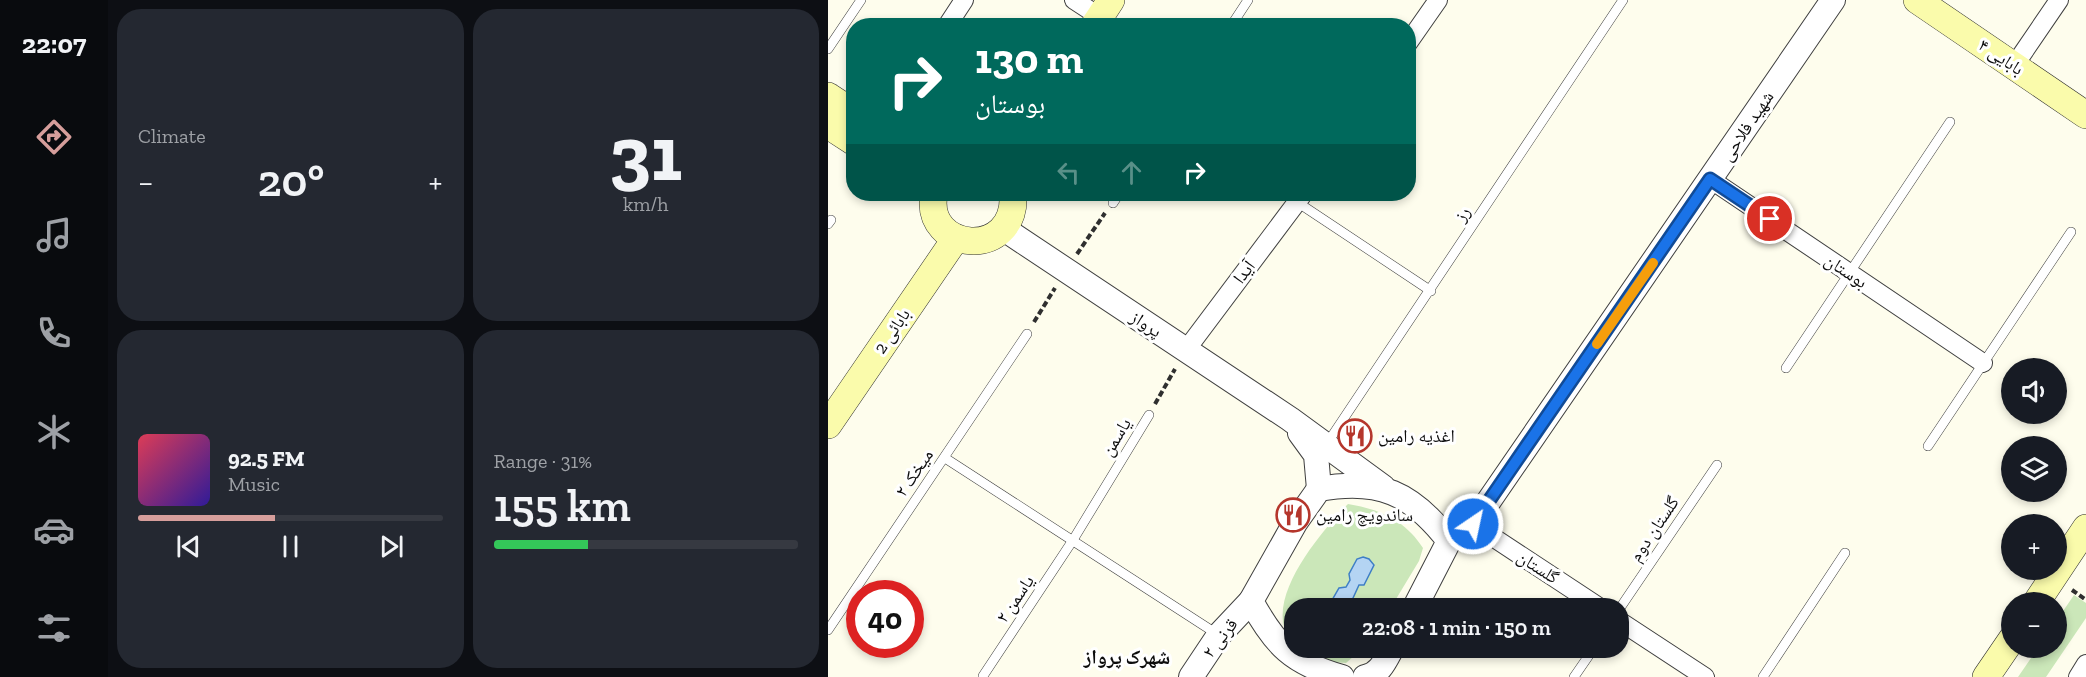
<!DOCTYPE html>
<html lang="en">
<head>
<meta charset="utf-8">
<style>
	:root { --surface:#171b24; --page:#242831; --text:#f1f3f6; --muted:#9ea1a6; --line:#363941; --accent:#d69e9b }
	body { margin:0; font-family:"Zilla Slab","Noto Naskh Arabic",serif; background:var(--page); color:var(--text); height:100vh; display:flex; flex-direction:column; font-size:22px; white-space:nowrap }
	* { box-sizing:border-box; margin:0 }
	p { font-size:20px; color:var(--muted) }
	.icon { flex:none; width:33px; height:33px; fill:none; stroke:currentColor; stroke-width:2; stroke-linecap:round; stroke-linejoin:round }
	.map { position:relative; flex:1; overflow:hidden }
	.panel { display:flex; flex-direction:column; gap:9px; padding:9px; background:#0d0f14; width:720px }
	.panel>* { flex:none }
	.banner { position:absolute; left:18px; top:18px; width:570px; height:183px; border-radius:24px; box-shadow:0 3px 9px #0003; background:#00695c; color:#fff; overflow:hidden }
	.controls { position:absolute; left:1173px; top:358px; display:grid; gap:12px }
	.controls a { display:grid; place-items:center; width:66px; height:66px; border-radius:50%; background:var(--surface); box-shadow:0 3px 9px #0003; font-size:30px }
	.speed { position:absolute; left:18px; top:580px; display:flex; gap:12px; font-size:30px; font-weight:700; text-align:center }
	.speed>* { display:grid; place-content:center; width:78px; height:78px; border-radius:50%; background:var(--surface); box-shadow:0 3px 9px #0003; line-height:1 }
	.speed .limit { border:9px solid #d22; background:#fff; color:#111 }
	.pin { position:absolute; display:grid; place-items:center; width:51px; height:51px; color:#fff; margin:-26px; border:3px solid #fff; border-radius:50%; box-shadow:0 2px 6px #0007 }
	.me { position:absolute; width:66px; margin:-33px; rotate:34deg; stroke-linejoin:round; filter:drop-shadow(0 0 4px #0008) }
	.turn { display:flex; align-items:center; gap:21px; height:126px; padding:0 30px; font-size:27px }
	.turn .icon { width:78px; height:78px; stroke-width:2.5 }
	.turn b { display:block; font-size:42px; line-height:51px }
	.lanes { display:flex; align-items:center; height:57px; padding:0 30px; background:#0003; justify-content:center; gap:30px; direction:ltr }
	.lanes .off { opacity:.35 }
	.big { font-size:45px; font-weight:600; line-height:1.1 }
	.panel .widget { flex:1; display:flex; flex-direction:column; justify-content:center; gap:9px; min-width:0; padding:0 21px; border-radius:24px; background:var(--page) }
	.panel .dial { align-items:center; gap:0 }
	.dial b { font-size:78px; line-height:1 }
	.song { display:flex; align-items:center; gap:18px }
	.cover { width:72px; height:72px; border-radius:9px; background:linear-gradient(135deg,hsl(350 70% 55%),hsl(250 70% 35%)) }
	.played { height:6px; border-radius:3px; background:linear-gradient(90deg,var(--accent) 45%,var(--line) 45%) }
	.keys { display:flex; justify-content:space-around; direction:ltr }
	.heat { display:flex; justify-content:space-between; align-items:center; font-size:33px; direction:ltr }
	.charge { height:9px; border-radius:4px; background:linear-gradient(90deg,#34c759 31%,var(--line) 0) }
	.panel .tiles { flex:1; display:grid; gap:9px; grid-template-columns:repeat(2,1fr) }
	.trip { position:absolute; left:456px; top:598px; width:345px; height:60px; border-radius:24px; background:var(--surface); box-shadow:0 3px 9px #0003; font-weight:600; line-height:60px; text-align:center }
	main { display:flex; flex:1; min-height:0 }
	.tab-bar { display:flex; flex-direction:column; width:108px; justify-content:space-around; align-items:center; background:#090b0e; color:var(--muted) }
	.tab-bar .icon { width:42px; height:42px }
	.tab-bar .active { color:var(--accent) }
	.tab-bar b { font-size:27px; color:var(--text) }
	.map>svg:first-child { display:block }
</style>
</head>
<body>
<main>
<nav class="tab-bar">
<b>22:07</b>
<svg class="icon active" aria-label="directions" viewBox="0 0 24 24"><path d="M12 3l9 9-9 9-9-9zM9 14v-3h6M13 9l2 2-2 2"/></svg>
<svg class="icon" aria-label="music" viewBox="0 0 24 24"><path d="M9 18V5l10-2v13"/><circle cx="6" cy="18" r="3"/><circle cx="16" cy="16" r="3"/></svg>
<svg class="icon" aria-label="phone" viewBox="0 0 24 24"><path d="M5 4h4l2 5-3 2q2 4 5 5l2-3 5 2v4C11 20 4 13 5 4z"/></svg>
<svg class="icon" aria-label="climate" viewBox="0 0 24 24"><path d="M12 3v18M4 7l16 10M4 17L20 7"/></svg>
<svg class="icon" aria-label="car" viewBox="0 0 24 24"><path d="M5 17H2v-5l4-1 3-4h7l3 4 3 1v5h-3M9 17h6M6 11h13"/><circle cx="7" cy="17" r="2"/><circle cx="17" cy="17" r="2"/></svg>
<svg class="icon" aria-label="filters" viewBox="0 0 24 24"><path d="M4 7h16M4 17h16"/><circle cx="9" cy="7" r="2"/><circle cx="15" cy="17" r="2"/></svg>
</nav>
<section class="panel">
<div class="tiles">
<div class="widget"><p>Climate</p>
<div class="heat"><a>−</a><b class="big">20°</b><a>+</a></div>
</div>
<div class="widget dial"><b>31</b><p>km/h</p></div>
<div class="widget">
<div class="song"><i class="cover"></i><div><b>92.5 FM</b><p>Music</p></div></div>
<div class="played"></div>
<div class="keys"><svg class="icon" aria-label="previous" viewBox="0 0 24 24"><path d="M18 5L8 12l10 7zM5 5v14"/></svg><svg class="icon" aria-label="pause" viewBox="0 0 24 24"><path d="M8 5v14M16 5v14"/></svg><svg class="icon" aria-label="next" viewBox="0 0 24 24"><path d="M6 5l10 7-10 7zM19 5v14"/></svg></div>
</div>
<div class="widget"><p>Range · 31%</p><b class="big">155 km</b><div class="charge"></div></div>
</div>
</section>
<div class="map">
<svg width="1258" height="677" viewBox="0 0 1258 677">
	<rect width="100%" height="100%" fill="#fefded"/>
	<g fill="#cbe7b9">
		<path d="M 520,504 C 551,509 577,520 595,548 L 591,561 L 562,609 L 466,609 L 466,644 C 429,606 492,533 520,504 Z"/>
		<polygon points="1246,595 1258,603 1258,618 1218,677 1190,677 1210,648 1228,648 1229,620"/>
		<polygon points="471,648 535,648 518,663 505,662"/>
	</g>
	<polygon fill="#b4d4f3" stroke="#3f7fc6" stroke-width="1.5" points="535,557 541,559 546,565 536,585 531,585 520,609 503,609 503,602 511,588 518,587 522,580 521,574 529,559"/>
	<g fill="none" stroke-linecap="round" stroke-linejoin="round">
		<defs>
			<g id="service">
				<polyline points="403,26 420,0"/>
				<polyline points="0,49 33,0"/>
				<polyline points="469,202 603,291"/>
				<polyline points="285,203 291,194"/>
				<polyline points="0,224 3,220"/>
				<polyline points="958,368 1122,122"/>
				<polyline points="498,445 795,0"/>
				<polyline points="1100,446 1243,232"/>
				<polyline points="117,458 389,634"/>
				<polyline points="790,611 889,465"/>
				<polyline points="0,630 199,334"/>
				<polyline points="155,676 245,540 321,415"/>
				<polyline points="746,677 766,648"/>
				<polyline points="935,677 1017,553"/>
			</g>
			<g id="minor">
				<polyline points="246,0 272,17"/>
				<polyline points="119,26 136,0"/>
				<polyline points="580,43 610,0"/>
				<polyline points="1186,66 1231,0"/>
				<polyline points="882,179 1155,363"/>
				<polyline points="358,350 475,194"/>
				<polyline points="645,524 774,609"/>
				<polyline points="790,620 877,677"/>
				<polyline points="1250,677 1258,664"/>
			</g>
			<g id="tertiary">
				<polyline points="176,229 462,419 555,487"/>
				<polyline points="472,433 488,455 491,489"/>
				<polyline points="621,541 645,524 1005,0"/>
				<polyline points="363,677 391,635 423,601"/>
				<path d="M 514,677 C 464,663 447,645 423,601 L 467,523 L 491,489 C 551,478 584,493 621,541 L 586,609"/>
				<path d="M 537,677 C 552,674 557,661 564,648"/>
			</g>
			<g id="secondary">
				<polyline points="1089,0 1258,115"/>
				<polyline points="266,26 283,0"/>
				<polyline points="0,96 26,113"/>
				<polyline points="0,125 26,142"/>
				<path d="M 106,194 C 95,252 189,261 185,194"/>
				<polyline points="0,425 128,238"/>
				<polyline points="1208,603 1258,528"/>
				<polyline points="1158,677 1184,639"/>
			</g>
		</defs>
		<use href="#service" stroke="#404040" stroke-width="10"/>
		<use href="#minor" stroke="#404040" stroke-width="20"/>
		<use href="#tertiary" stroke="#404040" stroke-width="26"/>
		<use href="#secondary" stroke="#2f2f2f" stroke-width="28"/>
		<g stroke="#2f2f2f" stroke-width="4" stroke-dasharray="6 3" stroke-linecap="butt">
			<polyline points="249,254 277,213"/>
			<polyline points="206,322 227,288"/>
			<polyline points="327,404 347,369"/>
			<polyline points="1244,590 1258,600"/>
		</g>
		<use href="#service" stroke="#fff" stroke-width="9"/>
		<use href="#minor" stroke="#fff" stroke-width="18"/>
		<use href="#tertiary" stroke="#fff" stroke-width="24"/>
		<use href="#secondary" stroke="#fafbab" stroke-width="27"/>
	</g>
	<g fill="none" stroke-linecap="round" stroke-linejoin="round">
		<defs>
			<polyline id="route" points="645,524 882,179 942,219"/>
		</defs>
		<use href="#route" stroke="#114b97" stroke-width="15"/>
		<use href="#route" stroke="#1a73e8" stroke-width="10"/>
		<polyline stroke="#f59e0b" stroke-width="10" points="769,344 825,263"/>
	</g>
	<defs>
		<symbol id="restaurant-ring" viewBox="-11 -11 22 22"><circle r="9.5" fill="#fff" stroke="#b5362c" stroke-width="1.5"/><path d="M-5-6h1v4h1v-4h1v4h1v-4h1v5L-1.5 .5V6h-2V.5L-5-1ZM5-6V6H3V1.5H1.5Q1.5-4 5-6Z" fill="#b5362c"/></symbol>
	</defs>
	<g fill-rule="evenodd">
		<use href="#restaurant-ring" x="508" y="417" width="38" height="38"/>
		<use href="#restaurant-ring" x="446" y="496" width="38" height="38"/>
	</g>
	<g text-anchor="middle" dominant-baseline="central" stroke-width="6" stroke-linejoin="round" paint-order="stroke">
		<g font-size="18" fill="#0d0d0d" stroke="#fff">
			<text transform="translate(1173 57) rotate(34)">بابایی ۴</text>
			<text transform="translate(919 126) rotate(-56)">شهید فلاحی</text>
			<text transform="translate(634 214) rotate(-57)">رز</text>
			<text transform="translate(1018 271) rotate(34)">بوستان</text>
			<text transform="translate(416 272) rotate(-53)">آیدا</text>
			<text transform="translate(318 324) rotate(33)">پرواز</text>
			<text transform="translate(64 331) rotate(-56)">بابائی 2</text>
			<text transform="translate(288 437) rotate(-59)">یاسمن</text>
			<text transform="translate(86 473) rotate(-56)">میخک ۲</text>
			<text transform="translate(826 529) rotate(-56)">گلستان دوم</text>
			<text transform="translate(710 567) rotate(33)">گلستان</text>
			<text transform="translate(187 599) rotate(-56)">یاسمن ۲</text>
			<text transform="translate(392 638) rotate(-52)">قرنی ۲</text>
		</g>
		<g font-size="18" fill="#0d0d0d" stroke="#fff" text-anchor="start">
			<text x="550" y="436">اغذیه رامین</text>
			<text x="488" y="515">ساندویچ رامین</text>
		</g>
		<g font-size="20" font-weight="bold" fill="#0d0d0d" stroke="#fff">
			<text x="299" y="657">شهرک پرواز</text>
		</g>
	</g>
</svg>
<div class="controls">
<a><svg class="icon" aria-label="sound" viewBox="0 0 24 24"><path d="M4 9h4l5-4v14l-5-4H4zM17 9q2 3 0 6"/></svg></a>
<a><svg class="icon" aria-label="layers" viewBox="0 0 24 24"><path d="M12 4l9 5-9 5-9-5zM3 14l9 5 9-5"/></svg></a>
<a>+</a>
<a>−</a>
</div>
<div class="speed"><div class="limit">40</div></div>
<div class="pin" style="left:942px;top:219px;background:#d93025"><svg class="icon" aria-label="arrive" viewBox="0 0 24 24"><path d="M6 21V4h12l-3 4 3 4H6"/></svg></div>
<svg class="me" style="left:645px;top:524px" viewBox="-20 -20 40 40"><circle r="17" fill="#1a73e8" stroke="#fff" stroke-width="3"/><path d="M0-11L8 9 0 5-8 9z" fill="#fff"/></svg>
<div class="trip">22:08 · 1 min · 150 m</div>
<div class="banner">
<div class="turn"><svg class="icon" aria-label="right" viewBox="0 0 24 24"><path d="M7 20v-9h11M14 6l5 5-5 5"/></svg><div><b>130 m</b>بوستان</div></div>
<div class="lanes"><svg class="icon off" aria-label="left" viewBox="0 0 24 24"><path d="M17 20v-9H6M10 6l-5 5 5 5"/></svg><svg class="icon off" aria-label="ahead" viewBox="0 0 24 24"><path d="M12 20V5M6 11l6-6 6 6"/></svg><svg class="icon" aria-label="right" viewBox="0 0 24 24"><path d="M7 20v-9h11M14 6l5 5-5 5"/></svg></div>
</div>
</div>
</main>
</body>
</html>
